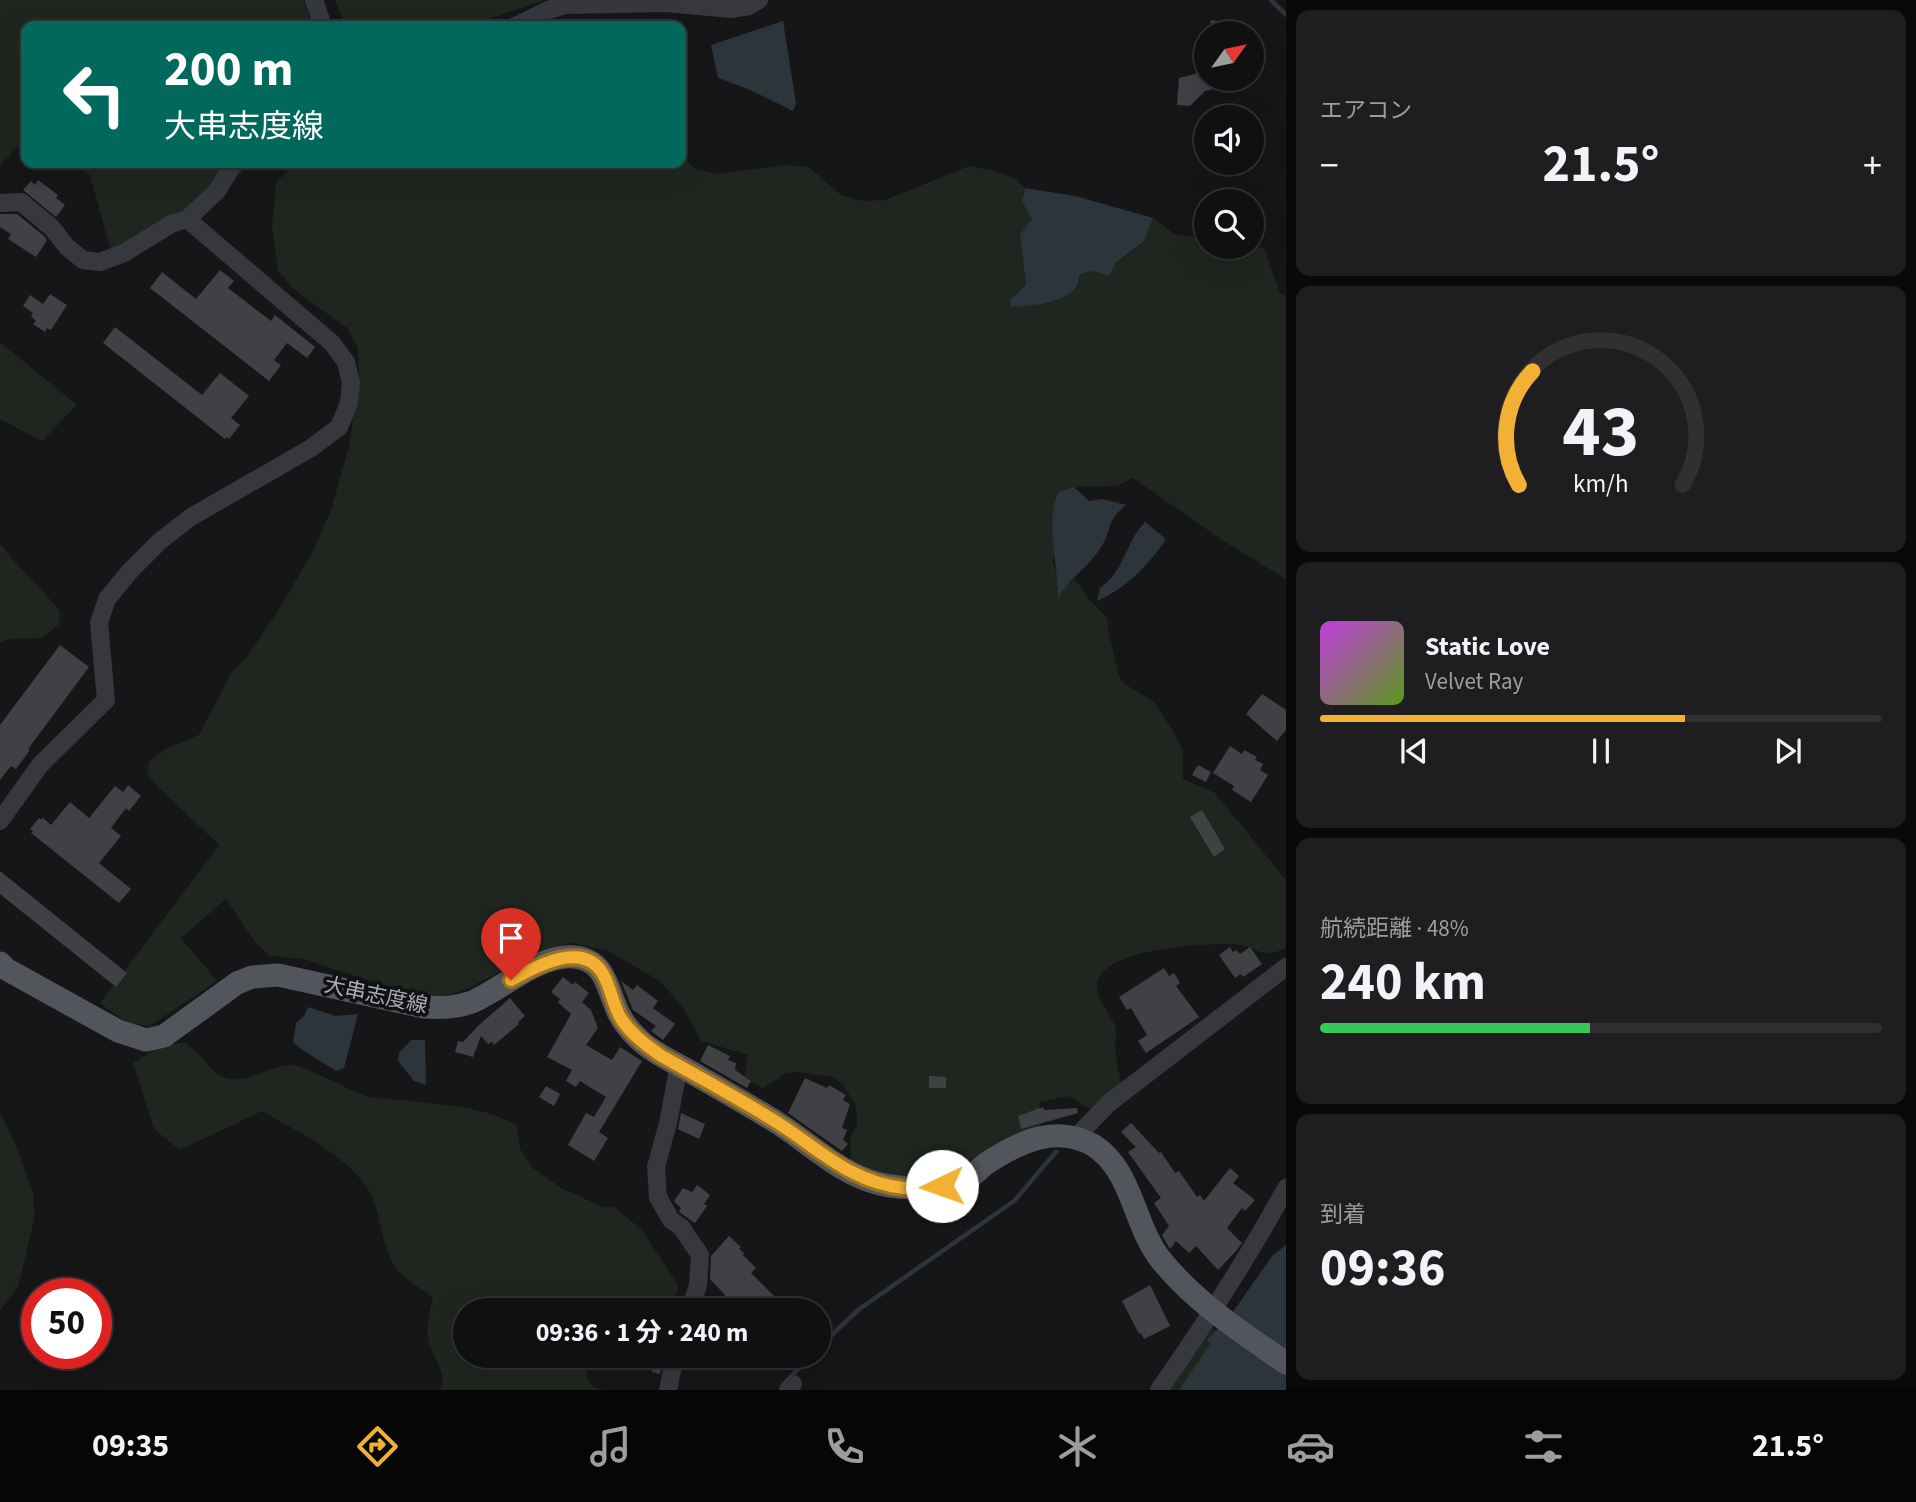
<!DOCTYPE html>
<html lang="ja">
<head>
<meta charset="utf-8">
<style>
	:root { --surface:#101012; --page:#1e1e20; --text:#f1f3f6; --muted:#9c9d9f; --line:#303032; --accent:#f2b134 }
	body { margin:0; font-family:"Source Sans 3","Noto Sans JP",sans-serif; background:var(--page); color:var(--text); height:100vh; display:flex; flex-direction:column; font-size:26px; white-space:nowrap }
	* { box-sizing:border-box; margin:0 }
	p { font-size:23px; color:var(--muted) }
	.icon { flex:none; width:38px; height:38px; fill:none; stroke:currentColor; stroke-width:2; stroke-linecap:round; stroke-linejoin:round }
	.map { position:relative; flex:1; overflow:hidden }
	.side { display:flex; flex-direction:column; gap:10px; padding:10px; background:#09090a; width:630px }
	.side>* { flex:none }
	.guide { position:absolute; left:21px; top:21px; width:665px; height:147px; border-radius:14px; box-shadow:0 7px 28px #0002,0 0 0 2px var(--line); background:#00695c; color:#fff; overflow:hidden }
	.needle { width:46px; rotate:57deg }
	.buttons { position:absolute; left:1194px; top:21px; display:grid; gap:14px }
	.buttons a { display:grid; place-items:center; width:70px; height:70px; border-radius:50%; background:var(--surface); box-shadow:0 7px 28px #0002,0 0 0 2px var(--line); font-size:35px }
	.speed { position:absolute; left:21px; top:1278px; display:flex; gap:14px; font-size:35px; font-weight:700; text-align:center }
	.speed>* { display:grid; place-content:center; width:91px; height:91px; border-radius:50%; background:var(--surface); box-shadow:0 7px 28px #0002,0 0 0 2px var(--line); line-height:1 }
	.speed .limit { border:10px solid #d22; background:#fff; color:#111 }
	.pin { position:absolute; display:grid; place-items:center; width:60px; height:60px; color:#fff; margin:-72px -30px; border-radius:50% 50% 50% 0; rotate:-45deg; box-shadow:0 0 7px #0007 }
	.pin .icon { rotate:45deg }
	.me { position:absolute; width:77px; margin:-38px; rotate:267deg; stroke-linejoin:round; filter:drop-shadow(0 0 5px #0008) }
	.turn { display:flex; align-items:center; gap:24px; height:147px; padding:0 28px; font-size:32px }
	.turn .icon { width:91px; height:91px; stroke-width:2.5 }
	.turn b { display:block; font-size:49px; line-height:60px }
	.big { font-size:52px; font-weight:700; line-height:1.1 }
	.side .tile { flex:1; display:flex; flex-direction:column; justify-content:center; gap:10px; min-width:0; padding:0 24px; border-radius:14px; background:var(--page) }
	.side .dial { align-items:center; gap:0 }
	.dial svg { height:182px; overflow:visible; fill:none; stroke:var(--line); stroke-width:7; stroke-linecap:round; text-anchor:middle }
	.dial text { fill:var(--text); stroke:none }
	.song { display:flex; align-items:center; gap:21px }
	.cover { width:84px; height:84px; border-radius:10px; background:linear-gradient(135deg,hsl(290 70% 55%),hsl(90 70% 35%)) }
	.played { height:7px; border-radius:4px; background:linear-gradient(90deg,var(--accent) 65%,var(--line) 65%) }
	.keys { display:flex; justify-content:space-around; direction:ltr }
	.heat { display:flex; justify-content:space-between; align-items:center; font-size:38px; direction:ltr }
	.charge { height:10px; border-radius:5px; background:linear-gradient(90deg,#34c759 48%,var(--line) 0) }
	.trip { position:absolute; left:453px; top:1298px; width:378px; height:70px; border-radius:35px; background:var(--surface); box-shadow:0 7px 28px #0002,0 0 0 2px var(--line); font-weight:700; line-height:70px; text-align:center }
	.dock { display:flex; height:112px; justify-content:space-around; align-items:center; background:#060607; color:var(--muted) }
	.dock .icon { width:49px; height:49px }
	.dock .on { color:var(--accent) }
	.dock b { font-size:32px; color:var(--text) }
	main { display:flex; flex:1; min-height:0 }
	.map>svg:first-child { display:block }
</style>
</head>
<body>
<main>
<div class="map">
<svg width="1286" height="1390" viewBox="0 0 1286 1390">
	<rect width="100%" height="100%" fill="#161618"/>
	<g fill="#1e261f">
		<polygon points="0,0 304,0 312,26 26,26 26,141 19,145 0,166"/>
		<polygon points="335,0 545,0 468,26 345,26"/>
		<path d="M 681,153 L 695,169 L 717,174 L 786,165 L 809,167 L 841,195 L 863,201 L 885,200 L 969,166 L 992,170 L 1016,179 L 1025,188 L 1022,202 L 1032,220 L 1020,234 L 1026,285 L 1010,300 L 1012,307 L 1078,286 L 1080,274 L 1093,271 L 1109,276 L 1116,264 L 1144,241 L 1153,218 L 1174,234 L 1206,239 L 1206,247 L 1251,246 L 1264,248 L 1280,293 L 1286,297 L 1286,579 L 1225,542 L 1133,478 L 1117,486 L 1074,487 L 1058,492 L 1052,527 L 1055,545 L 1053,561 L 1058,581 L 1058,596 L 1064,587 L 1075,579 L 1088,598 L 1108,619 L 1108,631 L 1119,676 L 1125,684 L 1154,702 L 1173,731 L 1183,750 L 1183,779 L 1215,793 L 1286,880 L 1286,948 C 1261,961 1253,944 1230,944 C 1202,944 1095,948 1097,988 C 1097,1003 1115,1017 1116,1032 C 1117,1035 1115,1039 1115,1042 C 1115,1056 1119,1071 1121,1085 L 1091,1110 L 1069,1096 L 1039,1102 L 1041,1126 L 983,1160 L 964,1174 L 910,1186 L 851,1163 L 850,1137 L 857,1126 L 857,1115 L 855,1104 L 842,1083 L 833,1077 L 797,1072 L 786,1073 L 763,1088 L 744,1079 L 748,1055 L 701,1041 L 684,1009 L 660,981 L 606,950 L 571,943 L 538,952 L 465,990 L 444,996 L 420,997 L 304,959 L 270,956 L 254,941 L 226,899 L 181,938 L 217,981 L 150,1026 L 127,1023 L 100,1003 L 219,845 L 153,782 L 147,772 L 149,762 L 167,748 L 199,735 L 231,673 L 246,658 L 276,614 L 312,553 L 331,510 L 350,443 L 359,371 L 358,348 L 347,328 L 292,288 L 278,270 L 272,226 L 276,183 L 295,163 L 681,163 Z"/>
		<polygon points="75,163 247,163 244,170 189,218 114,262 90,175"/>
		<polygon points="0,342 77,405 42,441 0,419"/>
		<path d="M 0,544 C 18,568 42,587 60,612 L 59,624 L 43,638 L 8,639 L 0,642 Z"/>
		<path d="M 185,1043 C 202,1052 209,1075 230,1079 C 253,1082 269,1065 292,1065 C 307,1066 347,1090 366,1096 C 377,1099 391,1099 403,1100 C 443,1105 481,1106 517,1125 L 520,1149 L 533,1168 L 561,1188 L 603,1207 L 614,1207 L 641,1229 L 678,1285 L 676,1295 L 645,1311 L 466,1311 L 466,1356 L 588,1356 L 586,1360 L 588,1381 L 596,1388 L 603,1390 L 440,1390 C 448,1373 433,1358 429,1342 C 425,1328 430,1311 433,1297 C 422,1289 407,1281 398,1271 C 378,1246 384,1208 363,1182 C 336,1149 298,1132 262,1111 L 180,1150 L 154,1129 L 133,1063 L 162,1045 Z"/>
		<polygon points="0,1113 18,1150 33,1193 35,1216 18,1287 0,1311"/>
		<polygon points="1210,1325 1217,1332 1208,1341 1211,1344 1179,1390 1165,1390"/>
	</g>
	<g fill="#2c353c">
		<polygon points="783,21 796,103 793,111 748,89 718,78 711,45"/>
		<path d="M 1025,188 L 1075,196 L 1153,218 L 1144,241 L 1116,263 L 1109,276 L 1093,271 L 1080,274 C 1079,278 1079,282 1077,286 C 1068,303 1028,306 1011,307 L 1010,300 L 1026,285 L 1020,234 L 1032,219 L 1022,202 Z"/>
		<path d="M 1074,487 L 1089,501 L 1102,499 L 1126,505 C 1108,520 1113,522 1104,542 C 1093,564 1070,577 1058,598 C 1058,562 1045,526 1058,492 Z"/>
		<path d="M 1145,522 L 1166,539 C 1148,566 1126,588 1097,601 L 1100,588 C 1124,572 1126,541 1145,522 Z"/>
		<path d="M 308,1007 L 335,1016 L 358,1014 L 344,1068 L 336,1071 C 327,1065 298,1048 293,1042 L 296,1023 L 304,1016 Z"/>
		<polygon points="411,1040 425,1040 426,1085 414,1081 398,1061 399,1053"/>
		<polygon points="1286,1245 1286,1390 1179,1390 1210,1344 1207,1340 1230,1316 1272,1256"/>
	</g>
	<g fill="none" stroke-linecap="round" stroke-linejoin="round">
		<g stroke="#2c353c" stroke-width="4.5">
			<polyline points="1271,0 1286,15"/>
			<polyline points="819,1347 858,1310 1014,1201 1056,1152"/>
			<polyline points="791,1376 811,1356"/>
		</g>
	</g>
	<g fill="#404145">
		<polygon points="1211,20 1224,22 1227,33 1209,33"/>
		<polygon points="1206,71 1206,79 1237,79 1237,83 1205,91 1190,106 1177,105 1179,78"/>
		<polygon points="38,180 58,195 56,198 65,205 56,217 23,190 31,181 35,185"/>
		<polygon points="0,214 17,214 44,236 47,240 36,257 8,239 11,234 0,227"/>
		<polygon points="220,270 234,281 228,288 271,321 275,315 315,347 307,358 287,343 274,360 281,365 269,381 150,288 162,272 196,299"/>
		<polygon points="50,294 67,305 51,330 47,328 45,332 33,324 36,321 31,316 33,313 23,306 30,295 43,304"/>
		<polygon points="115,327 202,395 220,373 249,396 231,418 240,425 229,439 227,437 225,439 103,343"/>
		<polygon points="60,645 89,667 28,749 30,750 16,769 11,766 0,780 0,725"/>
		<polygon points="1262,694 1286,710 1286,730 1277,741 1246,714"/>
		<polygon points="1230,746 1242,754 1244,750 1257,757 1255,760 1263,764 1260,770 1268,775 1251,802 1232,790 1234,786 1213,773"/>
		<polygon points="1198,765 1211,772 1206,782 1192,775"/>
		<polygon points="128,785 141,796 129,811 126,808 111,828 121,836 99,863 131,889 119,903 31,833 33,831 30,829 39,818 41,820 43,818 51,825 70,802 89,818 115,786 123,792"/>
		<polygon points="1202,810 1225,849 1214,857 1190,817"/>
		<polygon points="0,871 127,973 116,987 0,894"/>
		<polygon points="1230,947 1233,952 1236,950 1240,954 1250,947 1262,964 1243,977 1241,974 1235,978 1219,955"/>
		<polygon points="1164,968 1169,976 1174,973 1180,983 1176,986 1199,1017 1146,1053 1138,1041 1147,1035 1131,1008 1127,1010 1119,997"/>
		<polygon points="563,977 573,985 575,982 589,993 582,1002 591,1010 598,1028 586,1045 612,1060 620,1047 642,1061 599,1132 608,1138 594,1161 568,1145 586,1113 594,1117 606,1097 580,1081 576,1087 566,1081 572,1070 547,1057 571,1014 562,1006 558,1002 560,999 551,992"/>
		<polygon points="621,981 633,990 637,985 658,1001 653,1008 675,1024 663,1040 651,1031 656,1026 633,1010"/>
		<polygon points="510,998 525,1016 518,1022 519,1024 494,1045 492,1042 488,1044 481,1036 473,1057 455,1052 458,1041 463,1042 478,1026"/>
		<polygon points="708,1045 730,1056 728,1060 736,1063 735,1070 751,1081 747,1088 700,1061"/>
		<polygon points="929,1076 946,1077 946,1088 929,1088"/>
		<polygon points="805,1078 827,1088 829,1085 846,1095 843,1100 850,1104 842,1128 847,1130 843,1140 848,1144 842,1151 788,1113"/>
		<polygon points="546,1086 560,1094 554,1106 539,1097"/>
		<polygon points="1043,1107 1044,1110 1077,1108 1078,1113 1021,1129 1018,1116"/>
		<polygon points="681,1113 705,1124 699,1139 678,1129"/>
		<polygon points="1131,1123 1159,1153 1161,1152 1175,1173 1179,1171 1197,1197 1200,1195 1204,1201 1230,1168 1239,1176 1233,1183 1255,1200 1245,1211 1242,1208 1227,1228 1242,1243 1236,1251 1218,1270 1196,1246 1189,1253 1176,1241 1170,1249 1164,1239 1162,1235 1169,1226 1154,1203 1161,1198 1128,1152 1136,1147 1121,1132"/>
		<polygon points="697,1185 710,1195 704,1204 707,1206 695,1223 679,1212 681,1208 674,1201 683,1188 692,1192"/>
		<polygon points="729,1236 741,1247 739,1249 744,1253 743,1255 756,1268 751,1273 777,1299 781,1296 795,1311 753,1311 748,1304 741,1311 728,1311 719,1301 725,1295 710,1279 711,1256"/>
		<polygon points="1150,1285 1170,1326 1144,1339 1141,1333 1139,1334 1122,1301"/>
		<polygon points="651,1356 663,1356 660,1374 652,1372 652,1369 649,1368"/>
	</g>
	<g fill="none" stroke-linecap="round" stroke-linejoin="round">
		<g stroke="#37383d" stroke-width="18">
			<polyline points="314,0 323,26"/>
			<polyline points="515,26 548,10 565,5 666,3 731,9 749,6 759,0"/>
			<polyline points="0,203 21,202 52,228 67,247 83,260 100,262 124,253 171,224 187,219 217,191 234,163"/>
			<polyline points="0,821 40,765 106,700 99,623 107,599 130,571 160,541 191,517 311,448 339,427 349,403 351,383 346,362 332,343 187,219"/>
			<polyline points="679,1065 668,1123 656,1167 658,1197 671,1220 681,1227 700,1255 698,1285 690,1311"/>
			<polyline points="1075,1138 1109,1103 1286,967"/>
			<polyline points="668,1390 675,1356"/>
			<polyline points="788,1390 793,1384"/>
			<path d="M 1159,1390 C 1205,1324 1248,1258 1286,1188"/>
		</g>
		<path stroke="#53555c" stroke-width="23" d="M 0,963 L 6,969 L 118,1031 L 146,1040 L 164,1036 L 237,983 L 252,977 L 278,975 L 424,1007 C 441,1008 456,1008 472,1002 C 502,989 541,953 575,957 C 607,961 607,990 619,1014 C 624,1024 634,1035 643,1043 C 656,1054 673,1062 689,1071 C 717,1087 745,1103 773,1120 C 809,1142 839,1174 880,1184 C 902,1189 946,1191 966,1180 C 973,1176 980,1168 987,1163 C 1019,1142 1056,1124 1093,1145 C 1133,1170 1133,1225 1161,1260 C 1196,1303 1241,1332 1286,1363"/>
	</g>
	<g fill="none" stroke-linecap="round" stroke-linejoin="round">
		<defs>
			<path id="route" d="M 511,980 C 536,966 585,939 604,976 C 611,989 613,1004 620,1017 C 630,1033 644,1044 660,1055 C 700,1078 742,1100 781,1125 C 821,1151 853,1183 904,1188 C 916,1189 929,1187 942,1186"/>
		</defs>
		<use href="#route" stroke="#9d7322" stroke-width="18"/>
		<use href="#route" stroke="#f2b134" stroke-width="12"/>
	</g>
	<g text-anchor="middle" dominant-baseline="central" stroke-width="7" stroke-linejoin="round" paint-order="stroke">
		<g font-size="21" fill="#a8adb8" stroke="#111113">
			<text transform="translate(376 995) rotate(12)">大串志度線</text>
		</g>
	</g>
</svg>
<div class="buttons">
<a><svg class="needle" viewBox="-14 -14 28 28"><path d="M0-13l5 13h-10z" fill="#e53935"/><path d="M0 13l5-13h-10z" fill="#9c9d9f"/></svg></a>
<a><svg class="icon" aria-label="sound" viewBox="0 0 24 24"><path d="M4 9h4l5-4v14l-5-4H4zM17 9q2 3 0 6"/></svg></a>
<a><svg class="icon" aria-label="search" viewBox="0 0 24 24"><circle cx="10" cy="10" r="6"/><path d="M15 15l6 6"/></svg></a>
</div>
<div class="speed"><div class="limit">50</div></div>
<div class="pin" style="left:511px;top:980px;background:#d93025"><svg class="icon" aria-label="arrive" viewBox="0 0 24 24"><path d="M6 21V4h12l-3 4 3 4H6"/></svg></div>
<svg class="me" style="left:942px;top:1186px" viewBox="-20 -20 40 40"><circle r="19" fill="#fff"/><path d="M0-13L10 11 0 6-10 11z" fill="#f2b134"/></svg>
<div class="trip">09:36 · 1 分 · 240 m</div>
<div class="guide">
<div class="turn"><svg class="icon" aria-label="left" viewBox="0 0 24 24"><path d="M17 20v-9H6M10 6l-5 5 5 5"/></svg><div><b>200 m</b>大串志度線</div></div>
</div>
</div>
<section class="side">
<div class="tile"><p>エアコン</p>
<div class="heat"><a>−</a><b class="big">21.5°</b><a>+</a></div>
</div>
<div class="tile dial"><svg viewBox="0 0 100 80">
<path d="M14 69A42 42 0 1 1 86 69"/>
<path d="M14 69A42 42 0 0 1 20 19" stroke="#f2b134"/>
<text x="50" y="56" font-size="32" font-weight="700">43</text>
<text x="50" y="72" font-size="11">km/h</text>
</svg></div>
<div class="tile">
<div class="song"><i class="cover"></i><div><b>Static Love</b><p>Velvet Ray</p></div></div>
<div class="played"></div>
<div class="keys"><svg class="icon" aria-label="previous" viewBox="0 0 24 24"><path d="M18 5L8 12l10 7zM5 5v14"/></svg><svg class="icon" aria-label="pause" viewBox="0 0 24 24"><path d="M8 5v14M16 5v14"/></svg><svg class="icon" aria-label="next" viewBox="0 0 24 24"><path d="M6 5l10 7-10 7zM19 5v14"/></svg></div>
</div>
<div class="tile"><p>航続距離 · 48%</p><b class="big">240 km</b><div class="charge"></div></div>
<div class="tile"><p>到着</p><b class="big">09:36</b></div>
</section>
</main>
<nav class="dock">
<b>09:35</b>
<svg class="icon on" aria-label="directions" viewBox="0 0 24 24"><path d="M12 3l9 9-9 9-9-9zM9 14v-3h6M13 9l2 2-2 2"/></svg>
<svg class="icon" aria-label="music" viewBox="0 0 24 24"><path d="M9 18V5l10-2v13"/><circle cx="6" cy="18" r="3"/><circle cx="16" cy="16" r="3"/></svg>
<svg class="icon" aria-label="phone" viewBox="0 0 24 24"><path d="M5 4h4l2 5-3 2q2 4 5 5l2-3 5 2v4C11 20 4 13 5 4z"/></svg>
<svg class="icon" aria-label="climate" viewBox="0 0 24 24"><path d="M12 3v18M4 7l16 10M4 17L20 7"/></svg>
<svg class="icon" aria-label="car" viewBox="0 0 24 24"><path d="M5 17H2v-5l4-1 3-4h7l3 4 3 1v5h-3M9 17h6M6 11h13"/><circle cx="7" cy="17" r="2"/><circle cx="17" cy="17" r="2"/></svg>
<svg class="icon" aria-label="filters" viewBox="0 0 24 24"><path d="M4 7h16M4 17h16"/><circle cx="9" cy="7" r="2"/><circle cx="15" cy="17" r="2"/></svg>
<b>21.5°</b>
</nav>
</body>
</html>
